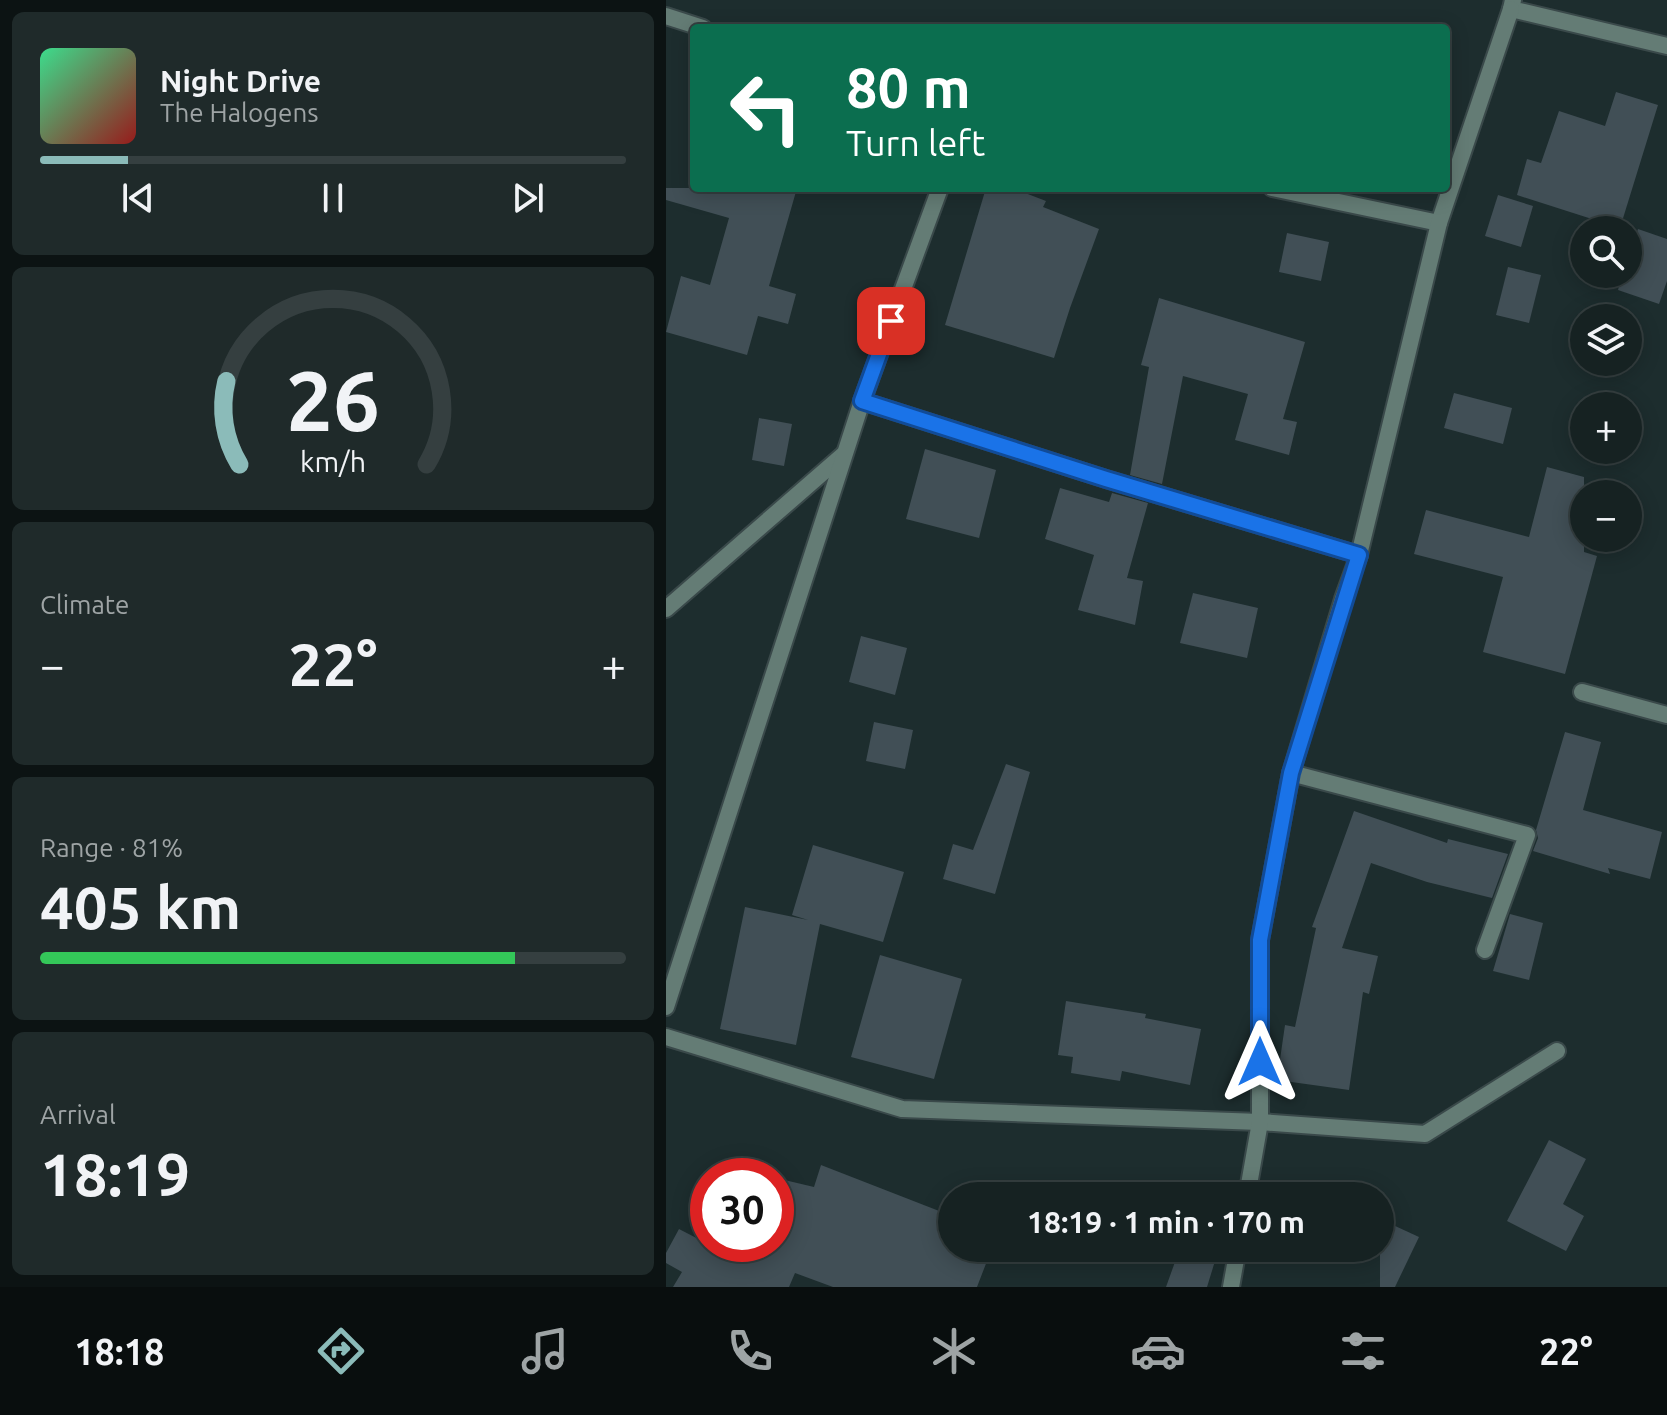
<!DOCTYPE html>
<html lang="en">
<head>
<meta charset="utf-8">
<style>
	:root { --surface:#162222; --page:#1f2a2a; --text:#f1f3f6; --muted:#9ea4a5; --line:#353f40; --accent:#8bbbb9 }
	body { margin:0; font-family:Ubuntu,sans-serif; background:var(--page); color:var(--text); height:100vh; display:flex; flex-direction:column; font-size:30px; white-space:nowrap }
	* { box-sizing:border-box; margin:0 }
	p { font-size:26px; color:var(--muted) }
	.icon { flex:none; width:44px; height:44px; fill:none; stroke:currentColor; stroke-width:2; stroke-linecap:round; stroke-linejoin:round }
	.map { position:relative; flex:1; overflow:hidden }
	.panel { display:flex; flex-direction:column; gap:12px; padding:12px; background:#0c1313; width:666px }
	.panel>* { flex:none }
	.top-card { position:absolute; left:24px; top:24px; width:760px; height:168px; border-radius:8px; box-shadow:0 4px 20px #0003,0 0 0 2px var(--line); background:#0b6e4f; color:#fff; overflow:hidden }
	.fabs { position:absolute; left:904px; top:216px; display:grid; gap:16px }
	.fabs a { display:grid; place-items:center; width:72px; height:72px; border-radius:50%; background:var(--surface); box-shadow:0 4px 20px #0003,0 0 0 2px var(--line); font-size:40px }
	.speed { position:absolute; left:24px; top:1158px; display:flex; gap:16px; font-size:40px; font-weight:700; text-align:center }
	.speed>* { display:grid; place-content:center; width:104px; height:104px; border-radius:50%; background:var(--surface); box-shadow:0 4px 20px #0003,0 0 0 2px var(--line); line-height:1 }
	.speed .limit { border:12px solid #d22; background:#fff; color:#111 }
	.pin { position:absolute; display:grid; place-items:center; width:68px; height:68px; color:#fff; margin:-34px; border-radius:16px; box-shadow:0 4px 12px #0006 }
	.me { position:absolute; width:88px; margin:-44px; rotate:0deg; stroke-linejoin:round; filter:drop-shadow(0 0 6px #0008) }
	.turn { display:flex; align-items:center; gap:28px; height:168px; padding:0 24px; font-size:36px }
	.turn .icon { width:104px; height:104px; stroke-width:2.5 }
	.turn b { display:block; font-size:56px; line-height:68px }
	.big { font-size:60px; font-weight:700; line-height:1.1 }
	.panel .widget { flex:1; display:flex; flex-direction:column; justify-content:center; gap:12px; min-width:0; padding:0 28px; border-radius:12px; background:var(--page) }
	.panel .dial { align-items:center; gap:0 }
	.dial svg { height:208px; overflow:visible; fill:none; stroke:var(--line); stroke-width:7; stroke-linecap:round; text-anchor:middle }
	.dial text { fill:var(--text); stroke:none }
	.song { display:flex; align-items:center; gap:24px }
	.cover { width:96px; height:96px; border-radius:12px; background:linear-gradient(135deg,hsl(150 70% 55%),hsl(0 70% 35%)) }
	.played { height:8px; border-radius:4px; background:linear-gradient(90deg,var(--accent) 15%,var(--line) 15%) }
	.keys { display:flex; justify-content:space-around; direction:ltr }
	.heat { display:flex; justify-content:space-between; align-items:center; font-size:44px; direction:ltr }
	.charge { height:12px; border-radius:6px; background:linear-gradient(90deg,#34c759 81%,var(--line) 0) }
	.trip { position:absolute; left:272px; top:1182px; width:456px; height:80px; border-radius:40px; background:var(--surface); box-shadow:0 4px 20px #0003,0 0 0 2px var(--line); font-weight:700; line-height:80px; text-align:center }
	.tabs { display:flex; height:128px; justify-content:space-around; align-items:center; background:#090e0e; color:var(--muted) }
	.tabs .icon { width:56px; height:56px }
	.tabs .current { color:var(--accent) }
	.tabs b { font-size:36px; color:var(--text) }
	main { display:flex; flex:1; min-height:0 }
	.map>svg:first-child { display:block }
</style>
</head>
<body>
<main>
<section class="panel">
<div class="widget">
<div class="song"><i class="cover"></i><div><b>Night Drive</b><p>The Halogens</p></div></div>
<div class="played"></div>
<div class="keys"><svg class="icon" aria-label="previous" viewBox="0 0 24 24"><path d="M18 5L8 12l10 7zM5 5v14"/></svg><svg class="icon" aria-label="pause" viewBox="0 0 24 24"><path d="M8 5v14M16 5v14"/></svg><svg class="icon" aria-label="next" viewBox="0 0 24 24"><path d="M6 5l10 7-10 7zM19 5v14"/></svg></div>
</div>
<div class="widget dial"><svg viewBox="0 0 100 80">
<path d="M14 69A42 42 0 1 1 86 69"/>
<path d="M14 69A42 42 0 0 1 9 37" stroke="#8bbbb9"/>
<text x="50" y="56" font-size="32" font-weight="700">26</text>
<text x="50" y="72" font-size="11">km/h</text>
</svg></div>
<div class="widget"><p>Climate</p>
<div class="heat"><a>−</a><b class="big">22°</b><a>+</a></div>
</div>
<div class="widget"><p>Range · 81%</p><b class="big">405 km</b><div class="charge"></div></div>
<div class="widget"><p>Arrival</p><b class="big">18:19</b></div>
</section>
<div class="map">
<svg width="1001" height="1287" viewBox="0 0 1001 1287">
	<rect width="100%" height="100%" fill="#1d2d2e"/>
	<g fill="#414f56">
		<polygon points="950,92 992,105 954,228 851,195 861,159 875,163 893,111 939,126"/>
		<polygon points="0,188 131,188 103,286 130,294 122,324 92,316 81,355 0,332 15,276 44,285 63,218 0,200"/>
		<polygon points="320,188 346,188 380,201 377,207 433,229 404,308 388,358 279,325"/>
		<polygon points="832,195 867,206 855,247 819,236"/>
		<polygon points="972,229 1001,239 1001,281 993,304 952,290 957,274 962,274 962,259"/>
		<polygon points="621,233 663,242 655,281 613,272"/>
		<polygon points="842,267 875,275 863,323 830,315"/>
		<polygon points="493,298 639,342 617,419 631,422 623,455 569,440 582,394 517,376 496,484 464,475 483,367 475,365"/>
		<polygon points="788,393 846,408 837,444 778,428"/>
		<polygon points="93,418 126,424 118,466 86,460"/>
		<polygon points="259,449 330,470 313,538 240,519"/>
		<polygon points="881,467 918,477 918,552 931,556 899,674 817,652 837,577 748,554 760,510 863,537"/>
		<polygon points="394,488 443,502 446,493 482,503 461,578 477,581 469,625 412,610 428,555 379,539"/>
		<polygon points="527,593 592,608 581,658 514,643"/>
		<polygon points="195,636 241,648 229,695 183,682"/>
		<polygon points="208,722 247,730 239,769 200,761"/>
		<polygon points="899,732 935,742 917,810 996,832 984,879 942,868 944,874 867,851 872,838 870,830"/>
		<polygon points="340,764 364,772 329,894 277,879 287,844 307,850"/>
		<polygon points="688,811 781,843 782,839 842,854 826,898 761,882 705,863 676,948 712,956 703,994 697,992 683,1090 611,1080 619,1025 629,1027 650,928 646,927"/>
		<polygon points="147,845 238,872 217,942 154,924 130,1045 54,1029 79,907 142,920 126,915"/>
		<polygon points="844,914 877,923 863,980 827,971"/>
		<polygon points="214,955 296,979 268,1079 185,1057"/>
		<polygon points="400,1001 480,1014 479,1018 535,1029 524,1085 456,1071 454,1081 405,1073 407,1057 392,1055"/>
		<polygon points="883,1140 920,1159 897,1204 918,1216 900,1251 841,1221"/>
		<polygon points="155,1165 286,1216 286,1248 326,1248 311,1287 167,1287 129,1273 123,1287 7,1287 16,1272 0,1263 0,1253 13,1229 42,1244 110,1244 110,1178 148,1187"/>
		<polygon points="714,1219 753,1237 729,1287 714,1287"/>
		<polygon points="514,1248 553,1248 541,1287 500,1287"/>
	</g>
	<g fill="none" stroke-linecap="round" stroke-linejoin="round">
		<defs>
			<g id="minor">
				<polyline points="847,0 845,9 1001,46"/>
				<polyline points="0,16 37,28"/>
				<polyline points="606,188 773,223"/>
				<polyline points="196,401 440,479 693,555"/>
				<polyline points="0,609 177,455"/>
				<polyline points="916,692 1001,715"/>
				<polyline points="625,773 861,835 819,950"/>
				<polyline points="0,1007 196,401 274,188"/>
				<polyline points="0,1037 236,1109 594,1122 759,1134 891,1051"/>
				<polyline points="581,1196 594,1122 594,940 625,773 677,599 693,555 773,223 845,9"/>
				<polyline points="565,1287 572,1248"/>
			</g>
		</defs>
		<use href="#minor" stroke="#3a494a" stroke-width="20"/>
		<use href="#minor" stroke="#647c75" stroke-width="16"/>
	</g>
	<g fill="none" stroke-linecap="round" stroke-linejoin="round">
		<defs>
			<polyline id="route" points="225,321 196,401 440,479 693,555 625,773 594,940 594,1062"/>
		</defs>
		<use href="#route" stroke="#114b97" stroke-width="20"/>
		<use href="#route" stroke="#1a73e8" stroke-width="14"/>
	</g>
</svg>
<div class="fabs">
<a><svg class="icon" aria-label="search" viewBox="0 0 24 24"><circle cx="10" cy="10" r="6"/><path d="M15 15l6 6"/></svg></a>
<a><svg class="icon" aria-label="layers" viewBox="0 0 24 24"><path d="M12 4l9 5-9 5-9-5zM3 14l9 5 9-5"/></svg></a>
<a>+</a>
<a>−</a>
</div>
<div class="speed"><div class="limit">30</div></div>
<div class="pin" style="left:225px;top:321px;background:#d93025"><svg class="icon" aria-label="arrive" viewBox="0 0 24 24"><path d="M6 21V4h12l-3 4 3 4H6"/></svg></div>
<svg class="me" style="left:594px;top:1062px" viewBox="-20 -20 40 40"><path d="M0-17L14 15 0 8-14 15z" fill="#1a73e8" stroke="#fff" stroke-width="4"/></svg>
<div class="trip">18:19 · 1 min · 170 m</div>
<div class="top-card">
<div class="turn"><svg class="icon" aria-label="left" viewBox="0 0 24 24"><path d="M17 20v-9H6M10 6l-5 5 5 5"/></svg><div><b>80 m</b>Turn left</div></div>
</div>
</div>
</main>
<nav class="tabs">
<b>18:18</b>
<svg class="icon current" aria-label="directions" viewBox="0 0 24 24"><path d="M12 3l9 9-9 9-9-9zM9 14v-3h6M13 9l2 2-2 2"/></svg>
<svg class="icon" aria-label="music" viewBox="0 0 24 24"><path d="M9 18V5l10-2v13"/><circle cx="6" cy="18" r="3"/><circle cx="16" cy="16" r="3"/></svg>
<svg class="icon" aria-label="phone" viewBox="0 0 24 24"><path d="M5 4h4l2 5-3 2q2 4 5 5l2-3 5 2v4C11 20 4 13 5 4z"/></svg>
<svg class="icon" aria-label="climate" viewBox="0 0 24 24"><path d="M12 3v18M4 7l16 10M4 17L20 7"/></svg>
<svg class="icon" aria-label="car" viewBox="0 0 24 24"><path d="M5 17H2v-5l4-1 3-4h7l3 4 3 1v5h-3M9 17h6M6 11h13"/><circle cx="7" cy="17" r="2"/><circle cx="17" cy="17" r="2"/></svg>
<svg class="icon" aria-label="filters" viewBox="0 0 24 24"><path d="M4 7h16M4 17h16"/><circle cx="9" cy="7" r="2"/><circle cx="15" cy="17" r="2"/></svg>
<b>22°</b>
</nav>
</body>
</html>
